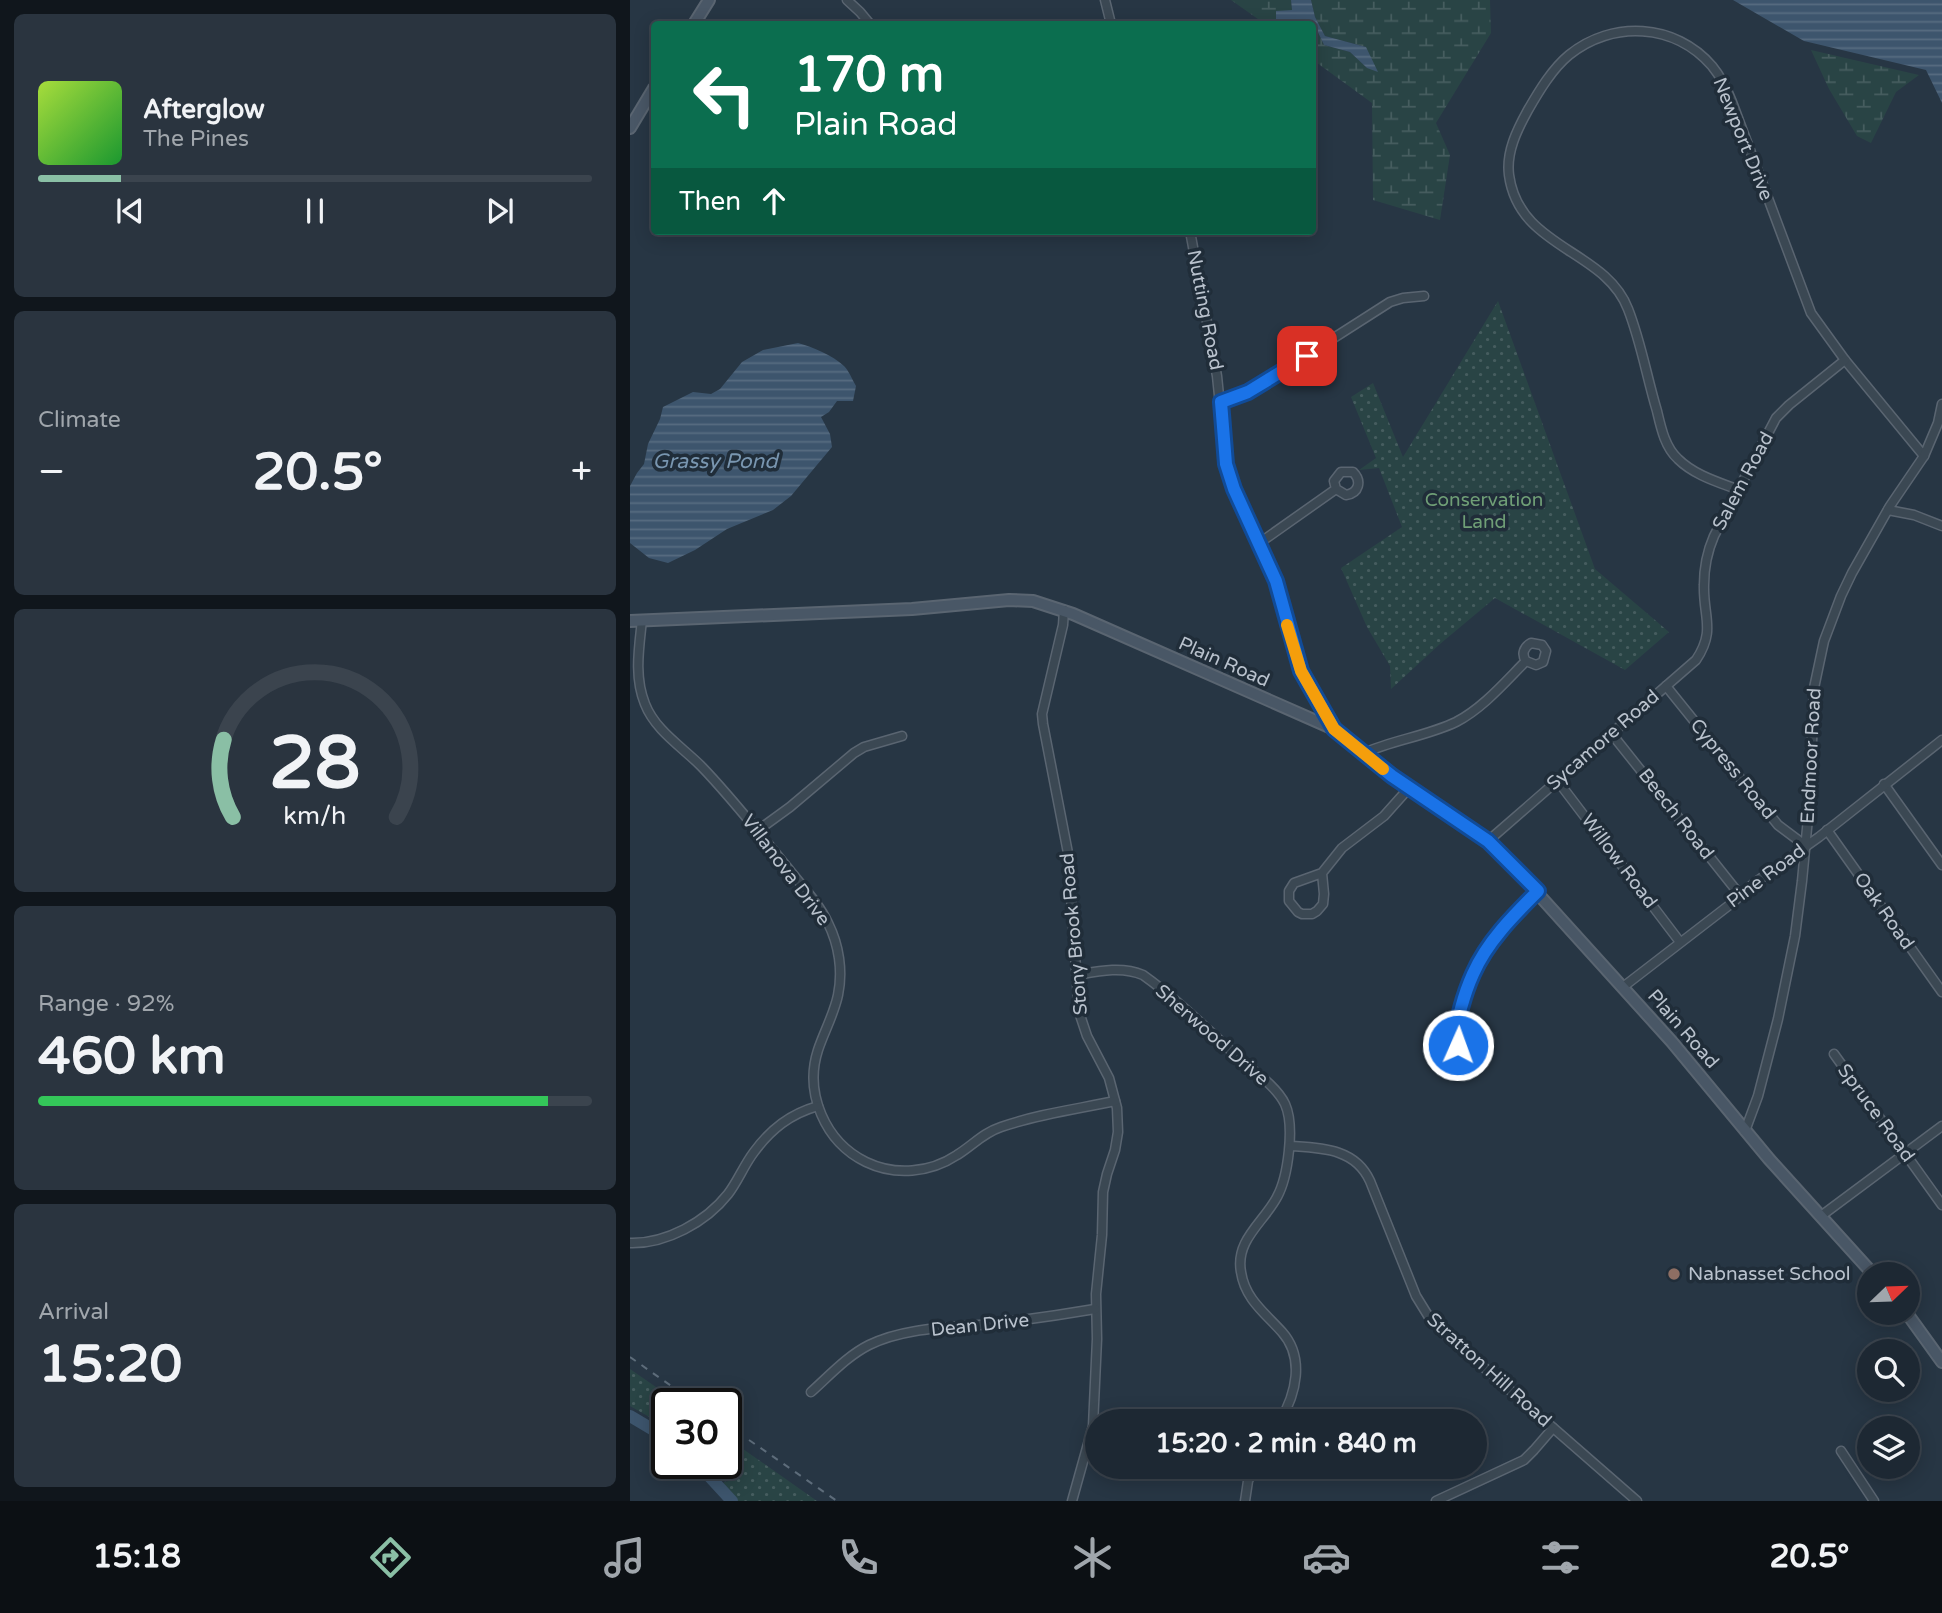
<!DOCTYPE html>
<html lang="en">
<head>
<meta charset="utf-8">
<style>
	:root { --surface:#1d2833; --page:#2a343f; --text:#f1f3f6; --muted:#a0a6ac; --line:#3b444e; --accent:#8abfa5 }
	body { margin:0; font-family:"Varela Round",sans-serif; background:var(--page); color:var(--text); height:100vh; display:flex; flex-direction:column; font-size:26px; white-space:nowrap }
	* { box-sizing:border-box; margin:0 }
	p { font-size:23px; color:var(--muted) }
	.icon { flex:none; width:38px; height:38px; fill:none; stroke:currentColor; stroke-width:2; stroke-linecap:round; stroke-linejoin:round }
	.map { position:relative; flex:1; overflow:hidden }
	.panel { display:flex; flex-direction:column; gap:14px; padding:14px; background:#10161c; width:630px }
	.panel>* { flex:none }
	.guide { position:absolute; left:21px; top:21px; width:665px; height:214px; border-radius:7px; box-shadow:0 4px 18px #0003,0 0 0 2px var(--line); background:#0b6e4f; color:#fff; overflow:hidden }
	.needle { width:46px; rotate:67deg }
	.controls { position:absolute; left:1227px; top:1262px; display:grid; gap:14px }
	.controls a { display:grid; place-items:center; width:63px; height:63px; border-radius:50%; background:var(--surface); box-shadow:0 4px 18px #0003,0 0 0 2px var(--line); font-size:35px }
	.speed { position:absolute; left:21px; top:1388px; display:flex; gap:14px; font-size:35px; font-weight:700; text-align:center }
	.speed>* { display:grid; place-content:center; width:91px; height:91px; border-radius:50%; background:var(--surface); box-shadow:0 4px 18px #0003,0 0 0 2px var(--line); line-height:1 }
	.speed .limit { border:4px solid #111; border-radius:10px; background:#fff; color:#111 }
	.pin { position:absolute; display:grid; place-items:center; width:60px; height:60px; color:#fff; margin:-30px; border-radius:14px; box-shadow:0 4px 10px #0006 }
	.me { position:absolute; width:77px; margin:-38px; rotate:2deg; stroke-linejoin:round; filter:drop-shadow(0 0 5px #0008) }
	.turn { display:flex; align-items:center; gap:24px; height:147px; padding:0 28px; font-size:32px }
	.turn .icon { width:91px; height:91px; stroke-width:2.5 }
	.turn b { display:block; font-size:49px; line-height:60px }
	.then { display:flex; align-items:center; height:66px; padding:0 28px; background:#0003; gap:14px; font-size:26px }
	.big { font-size:52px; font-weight:700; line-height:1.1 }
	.panel .card { flex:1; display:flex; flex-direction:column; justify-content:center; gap:10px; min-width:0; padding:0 24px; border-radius:10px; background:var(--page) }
	.panel .dial { align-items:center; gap:0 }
	.dial svg { height:182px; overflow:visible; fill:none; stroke:var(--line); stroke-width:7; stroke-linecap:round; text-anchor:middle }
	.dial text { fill:var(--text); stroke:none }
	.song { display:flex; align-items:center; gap:21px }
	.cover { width:84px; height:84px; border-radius:10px; background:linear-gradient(135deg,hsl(80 70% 55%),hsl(130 70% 35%)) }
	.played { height:7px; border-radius:4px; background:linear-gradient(90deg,var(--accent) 15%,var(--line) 15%) }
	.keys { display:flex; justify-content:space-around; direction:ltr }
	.heat { display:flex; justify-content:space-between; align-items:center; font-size:38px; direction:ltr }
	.charge { height:10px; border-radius:5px; background:linear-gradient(90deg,#34c759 92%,var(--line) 0) }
	.trip { position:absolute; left:455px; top:1409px; width:402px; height:70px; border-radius:35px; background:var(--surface); box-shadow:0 4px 18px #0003,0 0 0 2px var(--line); font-weight:700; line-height:70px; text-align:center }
	.tabs { display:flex; height:112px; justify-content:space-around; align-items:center; background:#0c1014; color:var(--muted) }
	.tabs .icon { width:49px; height:49px }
	.tabs .active { color:var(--accent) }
	.tabs b { font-size:32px; color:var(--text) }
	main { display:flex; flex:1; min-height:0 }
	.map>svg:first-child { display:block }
</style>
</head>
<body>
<main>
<section class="panel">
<div class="card">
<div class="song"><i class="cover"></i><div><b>Afterglow</b><p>The Pines</p></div></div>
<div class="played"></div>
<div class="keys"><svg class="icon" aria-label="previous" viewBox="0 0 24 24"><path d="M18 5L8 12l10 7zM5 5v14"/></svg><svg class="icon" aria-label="pause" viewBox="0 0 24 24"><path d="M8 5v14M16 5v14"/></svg><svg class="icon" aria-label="next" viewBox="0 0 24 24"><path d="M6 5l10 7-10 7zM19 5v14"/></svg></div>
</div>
<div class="card"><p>Climate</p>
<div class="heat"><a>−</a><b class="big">20.5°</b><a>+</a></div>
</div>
<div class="card dial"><svg viewBox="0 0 100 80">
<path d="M14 69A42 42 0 1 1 86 69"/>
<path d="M14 69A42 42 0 0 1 10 35" stroke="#8abfa5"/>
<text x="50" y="56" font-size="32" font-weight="700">28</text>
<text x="50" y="72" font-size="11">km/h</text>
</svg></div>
<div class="card"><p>Range · 92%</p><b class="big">460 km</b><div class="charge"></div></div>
<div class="card"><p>Arrival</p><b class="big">15:20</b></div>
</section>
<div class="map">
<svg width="1312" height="1501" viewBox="0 0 1312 1501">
	<defs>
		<pattern id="wetland-marsh" width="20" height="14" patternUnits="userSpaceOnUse" patternTransform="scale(1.75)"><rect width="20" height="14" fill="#294445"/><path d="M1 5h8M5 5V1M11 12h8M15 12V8" fill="none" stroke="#465d5f"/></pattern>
		<pattern id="park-dots" width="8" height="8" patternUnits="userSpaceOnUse" patternTransform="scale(1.75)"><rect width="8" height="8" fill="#294445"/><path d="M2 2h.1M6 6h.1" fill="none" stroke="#465d5f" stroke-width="1.8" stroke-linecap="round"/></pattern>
		<pattern id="water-rules" width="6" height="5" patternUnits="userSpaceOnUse" patternTransform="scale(1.75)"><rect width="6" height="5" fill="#3d556d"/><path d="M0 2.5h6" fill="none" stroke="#576c81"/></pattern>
	</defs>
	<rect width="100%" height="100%" fill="#273644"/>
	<g fill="url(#wetland-marsh)">
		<polygon points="601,0 661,0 662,11 684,24 694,45 720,52 737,68 736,47 695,36 685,17 681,0 860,0 861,33 806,123 820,155 810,220 743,200 742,103 683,60 682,24 635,24"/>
		<polygon points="1181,50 1289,75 1266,92 1241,143 1227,136 1199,89"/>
	</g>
	<g fill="url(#park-dots)">
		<polygon points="868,301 965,569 1039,632 995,670 865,598 810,644 761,689 760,666 737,627 711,568 772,527 749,468 729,470 746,458 721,397 743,383 773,457"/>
		<polygon points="0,1369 49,1403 37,1404 37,1427 0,1406"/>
		<polygon points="96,1437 187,1501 107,1501 93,1486 94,1482 99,1481 95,1472 79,1463 96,1463"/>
	</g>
	<g fill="url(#water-rules)">
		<polygon points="661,0 681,0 685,17 695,36 736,47 748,72 737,68 720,52 694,45 684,24 646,21 646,11 662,10"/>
		<polygon points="1103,0 1312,0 1312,103 1296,70 1174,41"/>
		<path d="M 168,343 C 183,347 202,355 214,366 C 219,371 222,379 226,386 L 223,401 L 207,401 L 199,412 L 191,417 L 200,434 L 202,447 L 161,496 L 143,510 L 97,529 L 65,550 L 38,563 L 19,558 L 0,543 L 0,486 L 7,473 L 14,464 L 18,444 L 30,419 L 33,407 L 63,392 L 81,394 L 90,389 L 112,362 L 133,350 Z"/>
	</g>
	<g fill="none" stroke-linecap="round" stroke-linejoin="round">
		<g stroke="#3d556d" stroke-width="12">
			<polyline points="0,1416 37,1438"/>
			<polyline points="65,1463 78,1475 102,1501"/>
		</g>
		<defs>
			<g id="street">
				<polyline points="217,0 230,12 240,24"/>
				<polyline points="475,0 481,24"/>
				<polyline points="560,231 587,376 596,464 604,489 646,581 671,671 704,729"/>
				<polyline points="591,402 618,392 635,382 760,302 773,298 794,296"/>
				<path d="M 1109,490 C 1088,482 1064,475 1048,459 C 1035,447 1031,428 1027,411 C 1017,378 1011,342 998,309 C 975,249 889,249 879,175 C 876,152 887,130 898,110 C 909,91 922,69 939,55 C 982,20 1045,23 1082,66 C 1091,77 1097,89 1102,102 L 1181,313 L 1215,360 L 1294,456"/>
				<polyline points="1258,510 1284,515 1312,526"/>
				<path d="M 628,544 L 706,489 L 716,495 C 729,493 732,481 723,472 L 711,472 L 704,481 L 706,489"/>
				<polyline points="434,610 433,625 412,714 413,724 438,853 449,1012 457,1036 479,1078 487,1108 488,1132 485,1150 477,1174 473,1192 472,1235 466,1294 467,1339 463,1426 442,1501"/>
				<path d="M 12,620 C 9,648 4,677 15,704 C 25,730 52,747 71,766 C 102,798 129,833 157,867 C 171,885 188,902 198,923 C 209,945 213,971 208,995 C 204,1014 194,1032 188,1050 C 174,1093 195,1142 236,1162 C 265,1176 300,1173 327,1155 C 343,1145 353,1133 371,1127 C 408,1114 448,1109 485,1101"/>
				<polyline points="1036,686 1148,825 1176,846"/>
				<polyline points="981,733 1110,895"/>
				<path d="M 734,753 C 763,740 797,736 826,722 C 853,708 875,682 896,661 L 906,665 L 913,662 L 916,651 L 912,645 L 901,643 C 894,647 891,654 896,661"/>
				<polyline points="927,780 1050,942"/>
				<polyline points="1254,784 1312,865"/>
				<polyline points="1197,830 1312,992"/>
				<polyline points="127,831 160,807 224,753 234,747 272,736"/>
				<path d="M 858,841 L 1066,660 C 1086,630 1073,617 1074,585 C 1074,568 1077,552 1084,536 L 1146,418 L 1159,405 L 1215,360"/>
				<polyline points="692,873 694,894 693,904 687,911 682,914 672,914 668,912 659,901 659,891 664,883 692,873 712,848 754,816 779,788"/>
				<path d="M 447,975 C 469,971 492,966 513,975 C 548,1000 578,1030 610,1059 C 624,1071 647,1087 655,1104 C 665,1126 658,1177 647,1197 C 634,1222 605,1240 611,1272 C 615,1299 635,1313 652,1332 C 675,1358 666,1394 650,1421"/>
				<polyline points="993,987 1102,903 1123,884 1189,837 1312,740"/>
				<path d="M 823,1043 L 832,1049 L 833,1059 L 829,1066 L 819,1069 L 810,1063 L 808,1052 L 813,1045 L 823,1043 C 827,1023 831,1003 838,984 C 853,947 880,918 907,891"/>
				<polyline points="1204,1054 1312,1205"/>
				<polyline points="1115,1131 1128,1096 1148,1019 1165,936 1172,881 1180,797 1184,688 1194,641 1211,596 1222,573 1260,506 1294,456 1308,423 1312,404"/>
				<path d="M 660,1146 C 691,1148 725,1148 740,1181 L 786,1296 L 802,1322 L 1007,1501"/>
				<polyline points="1191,1216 1312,1126"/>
				<path d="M 0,1243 C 36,1244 76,1222 98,1194 C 108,1181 114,1165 124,1152 C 141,1129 160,1114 188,1106"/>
				<path d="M 181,1392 C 199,1376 217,1356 239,1345 C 276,1327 320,1328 360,1324 C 395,1320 430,1315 465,1309"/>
				<polyline points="1211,1451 1244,1501"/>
				<polyline points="615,1501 618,1481 625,1466"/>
				<polyline points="806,1501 894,1460 904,1450 923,1428"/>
			</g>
			<g id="secondary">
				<polyline points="64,24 79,0"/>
				<polyline points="0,128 24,88"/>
				<polyline points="0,621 282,609 379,600 403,601 443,614 704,729 762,776 843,829 871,853 1042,1042 1139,1159 1243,1274"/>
				<polyline points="1276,1312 1312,1362"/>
			</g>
		</defs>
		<use href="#street" stroke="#5a6571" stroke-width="11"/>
		<use href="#secondary" stroke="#5a6571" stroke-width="14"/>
		<use href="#street" stroke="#3b4853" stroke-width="8"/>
		<use href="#secondary" stroke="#495766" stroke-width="10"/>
		<g stroke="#5d6c7a" stroke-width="2" stroke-dasharray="7 7" stroke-linecap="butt">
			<polyline points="0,1357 67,1404"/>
			<polyline points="96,1424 207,1501"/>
		</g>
	</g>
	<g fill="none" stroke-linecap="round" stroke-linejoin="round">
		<defs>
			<path id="route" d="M 677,356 L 618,392 L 591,402 L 596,464 L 604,489 L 646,581 L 671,671 L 704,729 L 762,776 L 858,841 L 908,891 C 883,916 857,942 843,974 C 833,996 828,1019 823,1043 L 828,1045"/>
		</defs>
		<use href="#route" stroke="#114b97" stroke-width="18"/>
		<use href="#route" stroke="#1a73e8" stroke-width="12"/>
		<polyline stroke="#f59e0b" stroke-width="12" points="657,625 671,671 704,729 753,769"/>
	</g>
	<circle fill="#8d6e63" stroke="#202d39" stroke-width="2.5" cx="1044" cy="1274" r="7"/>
	<g text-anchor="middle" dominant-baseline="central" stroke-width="7" stroke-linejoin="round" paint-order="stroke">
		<g font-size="19" fill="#b9c2cd" stroke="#202d39">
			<text transform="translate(1113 139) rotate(68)">Newport Drive</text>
			<text transform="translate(575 310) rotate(79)">Nutting Road</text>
			<text transform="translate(1113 481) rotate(-62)">Salem Road</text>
			<text transform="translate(594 662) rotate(24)">Plain Road</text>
			<text transform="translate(973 740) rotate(-41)">Sycamore Road</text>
			<text transform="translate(1181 756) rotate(-87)">Endmoor Road</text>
			<text transform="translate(1103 769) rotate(51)">Cypress Road</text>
			<text transform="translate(1046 814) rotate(52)">Beech Road</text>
			<text transform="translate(989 861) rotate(53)">Willow Road</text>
			<text transform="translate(156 870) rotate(53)">Villanova Drive</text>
			<text transform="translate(1136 876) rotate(-37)">Pine Road</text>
			<text transform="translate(1254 911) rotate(55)">Oak Road</text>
			<text transform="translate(444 934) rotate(-95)">Stony Brook Road</text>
			<text transform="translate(1053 1029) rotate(49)">Plain Road</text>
			<text transform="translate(582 1035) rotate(41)">Sherwood Drive</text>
			<text transform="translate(1246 1113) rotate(54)">Spruce Road</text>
			<text transform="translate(350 1325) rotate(-6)">Dean Drive</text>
			<text transform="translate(859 1370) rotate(42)">Stratton Hill Road</text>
		</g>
		<g font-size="19" fill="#6f9e76" stroke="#202d39">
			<text x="854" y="500">Conservation<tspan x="854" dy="22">Land</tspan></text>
		</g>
		<g font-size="19" fill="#b9c2cd" stroke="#202d39" text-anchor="start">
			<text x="1058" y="1274">Nabnasset School</text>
		</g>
		<g font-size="21" font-style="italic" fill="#7996b0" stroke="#202d39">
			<text x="85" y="461">Grassy Pond</text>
		</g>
	</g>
</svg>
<div class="controls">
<a><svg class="needle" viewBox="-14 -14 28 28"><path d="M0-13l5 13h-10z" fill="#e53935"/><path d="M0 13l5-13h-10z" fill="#a0a6ac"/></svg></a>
<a><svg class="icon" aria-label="search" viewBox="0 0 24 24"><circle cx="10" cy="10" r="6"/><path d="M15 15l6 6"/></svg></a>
<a><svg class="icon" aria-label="layers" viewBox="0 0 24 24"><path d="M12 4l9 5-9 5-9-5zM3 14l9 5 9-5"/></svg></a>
</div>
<div class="speed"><div class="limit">30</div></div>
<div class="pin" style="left:677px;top:356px;background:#d93025"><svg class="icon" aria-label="arrive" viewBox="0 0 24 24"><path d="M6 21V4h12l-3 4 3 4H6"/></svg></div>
<svg class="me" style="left:828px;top:1045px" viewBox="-20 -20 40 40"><circle r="17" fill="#1a73e8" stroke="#fff" stroke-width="3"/><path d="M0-11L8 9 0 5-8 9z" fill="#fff"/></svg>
<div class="trip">15:20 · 2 min · 840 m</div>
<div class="guide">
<div class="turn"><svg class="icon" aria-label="left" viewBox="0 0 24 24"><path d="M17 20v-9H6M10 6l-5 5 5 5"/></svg><div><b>170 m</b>Plain Road</div></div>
<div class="then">Then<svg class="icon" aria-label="ahead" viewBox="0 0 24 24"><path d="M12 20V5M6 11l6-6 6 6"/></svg></div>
</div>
</div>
</main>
<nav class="tabs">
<b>15:18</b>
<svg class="icon active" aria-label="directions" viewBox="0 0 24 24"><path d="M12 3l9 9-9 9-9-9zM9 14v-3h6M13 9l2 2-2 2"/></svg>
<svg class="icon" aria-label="music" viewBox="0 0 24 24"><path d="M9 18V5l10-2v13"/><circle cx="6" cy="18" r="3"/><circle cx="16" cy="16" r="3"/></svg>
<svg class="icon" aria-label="phone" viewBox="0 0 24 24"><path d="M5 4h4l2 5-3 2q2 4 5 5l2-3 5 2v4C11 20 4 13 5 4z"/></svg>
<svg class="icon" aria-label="climate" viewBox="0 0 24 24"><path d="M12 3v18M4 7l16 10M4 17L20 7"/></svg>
<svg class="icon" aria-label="car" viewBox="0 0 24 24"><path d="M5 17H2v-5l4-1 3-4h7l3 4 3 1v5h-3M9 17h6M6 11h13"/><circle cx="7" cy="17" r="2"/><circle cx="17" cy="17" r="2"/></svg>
<svg class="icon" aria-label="filters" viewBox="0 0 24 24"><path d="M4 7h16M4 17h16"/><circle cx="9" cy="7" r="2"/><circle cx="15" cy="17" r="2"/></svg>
<b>20.5°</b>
</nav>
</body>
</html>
